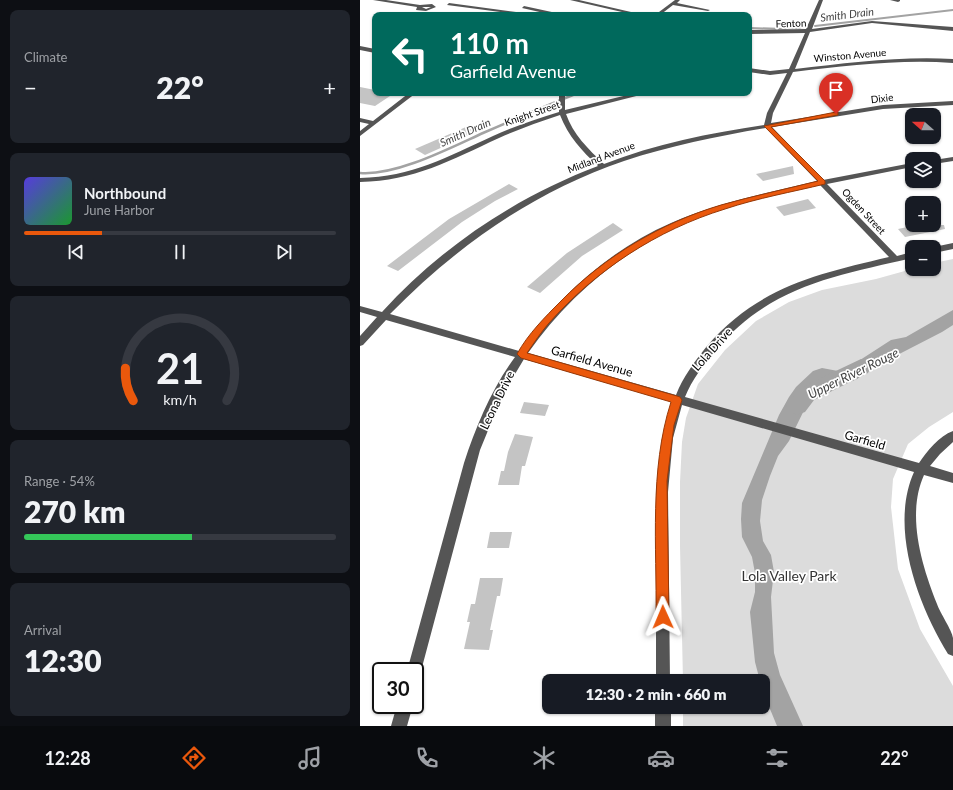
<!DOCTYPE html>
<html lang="en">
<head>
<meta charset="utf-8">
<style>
	:root { --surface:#171b24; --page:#20242c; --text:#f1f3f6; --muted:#9ea1a6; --line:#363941; --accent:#ea580c }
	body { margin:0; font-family:Lato,sans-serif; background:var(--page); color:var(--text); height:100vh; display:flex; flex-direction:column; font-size:15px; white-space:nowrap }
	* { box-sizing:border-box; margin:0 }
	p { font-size:13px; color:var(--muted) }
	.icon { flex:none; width:22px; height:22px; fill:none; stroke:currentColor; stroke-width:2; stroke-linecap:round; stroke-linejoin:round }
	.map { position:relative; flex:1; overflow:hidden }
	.panel { display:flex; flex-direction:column; gap:10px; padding:10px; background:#0d0f14; width:360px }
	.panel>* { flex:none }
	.top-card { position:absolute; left:12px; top:12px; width:380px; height:84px; border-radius:8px; box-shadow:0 1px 3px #0004; background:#00695c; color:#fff; overflow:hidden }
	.needle { width:26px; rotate:291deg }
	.controls { position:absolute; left:545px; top:108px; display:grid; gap:8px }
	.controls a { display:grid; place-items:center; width:36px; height:36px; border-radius:8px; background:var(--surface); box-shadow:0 1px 3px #0004; font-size:20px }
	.speed { position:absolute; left:12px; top:662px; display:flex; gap:8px; font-size:20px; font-weight:700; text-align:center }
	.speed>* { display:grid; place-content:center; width:52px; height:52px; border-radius:50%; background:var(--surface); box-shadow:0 1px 3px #0004; line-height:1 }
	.speed .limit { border:2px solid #111; border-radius:6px; background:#fff; color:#111 }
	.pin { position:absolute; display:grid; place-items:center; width:34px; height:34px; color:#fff; margin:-41px -17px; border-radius:50% 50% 50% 0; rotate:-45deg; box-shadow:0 0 4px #0007 }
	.pin .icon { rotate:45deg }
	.me { position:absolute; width:44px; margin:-22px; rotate:359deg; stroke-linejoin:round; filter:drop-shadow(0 0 3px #0008) }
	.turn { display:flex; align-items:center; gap:14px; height:84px; padding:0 12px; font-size:18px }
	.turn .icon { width:52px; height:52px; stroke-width:2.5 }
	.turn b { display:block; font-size:28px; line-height:34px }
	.big { font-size:30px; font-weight:800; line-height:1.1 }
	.panel .widget { flex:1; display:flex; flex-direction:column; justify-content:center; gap:6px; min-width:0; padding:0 14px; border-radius:8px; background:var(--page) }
	.panel .dial { align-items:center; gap:0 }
	.dial svg { height:104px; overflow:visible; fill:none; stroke:var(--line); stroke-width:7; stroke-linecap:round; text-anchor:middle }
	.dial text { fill:var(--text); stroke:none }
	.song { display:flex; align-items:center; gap:12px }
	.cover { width:48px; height:48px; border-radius:6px; background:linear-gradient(135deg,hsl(250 70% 55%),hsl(130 70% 35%)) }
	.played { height:4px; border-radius:2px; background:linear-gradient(90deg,var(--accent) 25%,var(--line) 25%) }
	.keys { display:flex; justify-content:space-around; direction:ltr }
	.heat { display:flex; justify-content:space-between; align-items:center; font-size:22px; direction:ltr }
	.charge { height:6px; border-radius:3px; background:linear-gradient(90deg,#34c759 54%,var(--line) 0) }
	.trip { position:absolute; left:182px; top:674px; width:228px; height:40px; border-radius:8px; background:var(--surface); box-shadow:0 1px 3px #0004; font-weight:800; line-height:40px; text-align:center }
	.menu { display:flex; height:64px; justify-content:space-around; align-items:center; background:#090b0e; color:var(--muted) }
	.menu .icon { width:28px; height:28px }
	.menu .on { color:var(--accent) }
	.menu b { font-size:18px; color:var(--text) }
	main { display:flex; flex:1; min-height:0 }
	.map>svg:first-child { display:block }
</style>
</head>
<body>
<main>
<section class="panel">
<div class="widget"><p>Climate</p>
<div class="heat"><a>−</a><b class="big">22°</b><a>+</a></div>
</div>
<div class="widget">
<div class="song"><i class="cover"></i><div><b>Northbound</b><p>June Harbor</p></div></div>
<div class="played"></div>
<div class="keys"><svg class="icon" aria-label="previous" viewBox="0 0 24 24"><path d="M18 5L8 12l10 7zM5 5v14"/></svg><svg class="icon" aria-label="pause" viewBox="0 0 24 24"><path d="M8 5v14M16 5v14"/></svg><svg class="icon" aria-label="next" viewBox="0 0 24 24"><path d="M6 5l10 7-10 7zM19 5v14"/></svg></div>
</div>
<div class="widget dial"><svg viewBox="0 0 100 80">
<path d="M14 69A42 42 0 1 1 86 69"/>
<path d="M14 69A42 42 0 0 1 8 44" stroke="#ea580c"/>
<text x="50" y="56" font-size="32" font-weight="700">21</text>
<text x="50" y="72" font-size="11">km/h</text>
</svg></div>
<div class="widget"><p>Range · 54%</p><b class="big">270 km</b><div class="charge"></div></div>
<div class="widget"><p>Arrival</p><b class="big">12:30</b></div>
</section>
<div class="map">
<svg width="593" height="726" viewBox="0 0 593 726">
	<rect width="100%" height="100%" fill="#fff"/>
	<polygon fill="#dcdcdc" points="593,259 593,412 569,427 548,444 533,479 531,507 538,569 560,629 593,686 593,726 323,726 323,707 403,707 403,681 323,681 320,546 320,482 322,442 326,418 338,384 365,350 396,321 429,302 462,290 516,279 552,269 574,269 574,263"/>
	<polygon fill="#a3a3a3" points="593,310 593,325 582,332 514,367 497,379 490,382 471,379 463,382 451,396 429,441 418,456 410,476 402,500 400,521 403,541 411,555 414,572 411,597 414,653 420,675 443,726 417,726 403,692 403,681 400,681 395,662 390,612 395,592 395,573 392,557 382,537 381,519 382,503 419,415 429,397 436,387 453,371 462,368 478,371 487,367 497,362 531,340 546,337"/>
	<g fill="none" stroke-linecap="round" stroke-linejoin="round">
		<g stroke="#a3a3a3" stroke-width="2">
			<polyline points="313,15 320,13 325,15"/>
			<polyline points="455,26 593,10"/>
			<polyline points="389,28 425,29 445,27"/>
		</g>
		<path stroke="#a3a3a3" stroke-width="2.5" d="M 0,173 C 36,176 90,148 123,133 C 153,120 183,107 213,95 L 213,93"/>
		<polygon fill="#a3a3a3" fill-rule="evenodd" points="501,359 508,361 511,367 508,373 454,400 445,412 437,415 429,412 426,406 440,388"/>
	</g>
	<g fill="#c4c4c4">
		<polygon points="0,87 15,90 15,93 33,94 15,106 0,103"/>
		<polygon points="106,127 116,132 65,155 55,149"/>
		<polygon points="433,166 434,174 403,181 396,174"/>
		<polygon points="149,184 158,189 135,201 102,222 38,271 27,266 89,219"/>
		<polygon points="448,199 456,208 424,216 416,207"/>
		<polygon points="253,223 263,230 222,256 180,293 167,287 207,253"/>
		<polygon points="557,225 584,225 585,229 545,237 538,229"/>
		<polygon points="164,402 189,405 185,416 160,413"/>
		<polygon points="155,434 173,437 165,466 162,466 159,485 138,485 141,471 144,471 148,452"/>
		<polygon points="130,532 152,532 149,548 127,548"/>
		<polygon points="120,578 143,578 140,596 137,596 130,630 133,630 129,650 104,649 110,622 107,622 111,604 115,604"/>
	</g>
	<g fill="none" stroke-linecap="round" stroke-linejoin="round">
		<g fill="#555" fill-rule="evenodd">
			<path d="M 13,0 L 26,0 L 60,5 L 72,4 L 76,7 L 66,11 L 56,10 L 57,7 ZM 62,7 L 71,7 L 66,9 Z"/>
			<polygon points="210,0 219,0 284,15 275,15"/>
			<polygon points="315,0 320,0 317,3 350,10 348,11 313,5 300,15 295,15"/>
			<path d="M 459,0 L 463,0 L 452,29 L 512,21 L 593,27 L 593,31 L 512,23 L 450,32 L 435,69 C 488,63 540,56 593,59 L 593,63 C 539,59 487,66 433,72 L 413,113 L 411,123 L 523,105 L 593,101 L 593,105 L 523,109 L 412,127 L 463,180 L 552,163 L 552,167 L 467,184 L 537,256 L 552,252 L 552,258 C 475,276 409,286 355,351 C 343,365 332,380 325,397 L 559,463 C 567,451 579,436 593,431 L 593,442 L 580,454 L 570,466 L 593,473 L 593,483 L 564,475 C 546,515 562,566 577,604 C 580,613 592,630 593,638 C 593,643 593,650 593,656 L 588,654 C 558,605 529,528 554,472 L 322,405 L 313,438 L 308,492 L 310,681 L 296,681 L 296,492 L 302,438 L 313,402 L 164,359 L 143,394 L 120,450 L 61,671 L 59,676 L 55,678 L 55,671 L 47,671 L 104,463 C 116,426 132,388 155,357 L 26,320 L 3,345 L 0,346 L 0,336 L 17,317 L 0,312 L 0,306 L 22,312 C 81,247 156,197 238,166 C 222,151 208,136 200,115 C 179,122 159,129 139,138 C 91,160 54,181 0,182 L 0,178 C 52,177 87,157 133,136 C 155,126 177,119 199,112 L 199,93 L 205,93 L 205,110 L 276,93 L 288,93 L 206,114 C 213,134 228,149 244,164 C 295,144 350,133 404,125 L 407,113 L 427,73 L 410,75 L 389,72 L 389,68 L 410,71 L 429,69 L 445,33 L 389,34 L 389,30 L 446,29 ZM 406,128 L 457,181 C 407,193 357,203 311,223 C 249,250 198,297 159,351 L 30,314 C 97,246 173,192 264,161 C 310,146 358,136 406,128 ZM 460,185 L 529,257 C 457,274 398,287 347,346 C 335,361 323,377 316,395 L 168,353 C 206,299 255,257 314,228 C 360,206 411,196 460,185 Z"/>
			<polygon points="530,0 540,0 540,1 538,2"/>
			<polygon points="89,3 156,12 158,13 156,14 87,5"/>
			<polygon points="164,6 201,14 201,15 193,15 162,8"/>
			<polygon points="0,46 15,49 15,53 0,50"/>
			<polygon points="49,93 56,93 0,136 0,131 9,124 0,122 0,118 13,121"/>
			<polygon points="593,157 593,161 574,164 574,160"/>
			<polygon points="593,243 593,249 574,253 574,247"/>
			<polygon points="37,705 53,705 47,726 31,726"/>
			<rect x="295" y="707" width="16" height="19"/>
		</g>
	</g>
	<path fill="#ea580c" stroke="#983908" d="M 476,112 L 478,112 L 478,115 L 411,127 L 465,181 L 465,184 C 432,192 398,198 365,209 C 297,230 236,270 189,323 C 181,332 174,343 167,353 L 317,396 L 320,397 L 322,400 L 314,425 L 307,481 L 309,617 L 307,622 L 303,624 L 298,622 L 296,617 C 297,547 289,470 311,402 L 161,358 L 157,354 C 168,334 185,317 201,301 C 245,256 301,223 361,205 C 393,196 426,189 458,181 L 404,126 Z"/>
	<g text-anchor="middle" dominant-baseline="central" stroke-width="3.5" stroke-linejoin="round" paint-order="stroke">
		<g font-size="10" fill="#000" stroke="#fff">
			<text transform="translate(431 23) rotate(-2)">Fenton</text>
			<text transform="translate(490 55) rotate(-5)">Winston Avenue</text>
			<text transform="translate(522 98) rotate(-7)">Dixie</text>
			<text transform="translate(172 113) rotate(-19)">Knight Street</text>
			<text transform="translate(241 157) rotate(-21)">Midland Avenue</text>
			<text transform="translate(504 211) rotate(47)">Ogden Street</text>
		</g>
		<g font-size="11" font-style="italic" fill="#444" stroke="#fff">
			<text transform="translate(487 14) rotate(-7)">Smith Drain</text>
			<text transform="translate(105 132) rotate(-24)">Smith Drain</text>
		</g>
		<g font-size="12" fill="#000" stroke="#fff">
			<text transform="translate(352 349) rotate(-48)">Lola Drive</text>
			<text transform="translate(232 361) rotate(16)">Garfield Avenue</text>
			<text transform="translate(137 400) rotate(-64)">Leona Drive</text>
			<text transform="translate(505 440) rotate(16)">Garfield</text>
		</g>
		<g font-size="13" font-style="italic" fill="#444" stroke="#fff">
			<text transform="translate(493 373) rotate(-26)">Upper River Rouge</text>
		</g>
		<g font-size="14" fill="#333" stroke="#fff">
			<text x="429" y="575">Lola Valley Park</text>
		</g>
	</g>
</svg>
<div class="controls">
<a><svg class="needle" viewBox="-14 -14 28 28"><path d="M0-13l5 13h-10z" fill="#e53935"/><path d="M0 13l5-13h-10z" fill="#9ea1a6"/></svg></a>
<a><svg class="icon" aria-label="layers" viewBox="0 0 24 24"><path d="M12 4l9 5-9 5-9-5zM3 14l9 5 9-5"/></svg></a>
<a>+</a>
<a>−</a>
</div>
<div class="speed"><div class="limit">30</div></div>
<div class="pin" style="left:476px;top:114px;background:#d93025"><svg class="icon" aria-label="arrive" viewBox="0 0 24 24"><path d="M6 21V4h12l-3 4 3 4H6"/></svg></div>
<svg class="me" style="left:303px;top:617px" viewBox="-20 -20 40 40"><path d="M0-17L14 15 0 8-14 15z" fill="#ea580c" stroke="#fff" stroke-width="4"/></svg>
<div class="trip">12:30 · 2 min · 660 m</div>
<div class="top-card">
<div class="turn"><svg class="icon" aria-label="left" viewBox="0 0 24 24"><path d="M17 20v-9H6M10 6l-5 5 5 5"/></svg><div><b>110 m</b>Garfield Avenue</div></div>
</div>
</div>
</main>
<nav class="menu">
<b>12:28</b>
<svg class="icon on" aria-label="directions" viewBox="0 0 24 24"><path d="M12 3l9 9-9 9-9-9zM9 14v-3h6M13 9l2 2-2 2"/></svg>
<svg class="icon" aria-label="music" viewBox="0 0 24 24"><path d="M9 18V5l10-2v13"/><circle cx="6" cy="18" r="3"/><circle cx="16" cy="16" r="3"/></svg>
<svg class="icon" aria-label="phone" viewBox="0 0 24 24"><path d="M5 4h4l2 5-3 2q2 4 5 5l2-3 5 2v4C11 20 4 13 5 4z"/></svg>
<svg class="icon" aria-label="climate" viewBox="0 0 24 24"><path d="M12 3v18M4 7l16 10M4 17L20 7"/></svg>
<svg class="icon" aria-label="car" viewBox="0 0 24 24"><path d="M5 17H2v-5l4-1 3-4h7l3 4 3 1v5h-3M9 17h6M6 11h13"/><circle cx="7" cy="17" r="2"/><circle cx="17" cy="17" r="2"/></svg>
<svg class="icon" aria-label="filters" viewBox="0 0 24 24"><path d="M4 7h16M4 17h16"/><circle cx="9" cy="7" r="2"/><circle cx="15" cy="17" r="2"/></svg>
<b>22°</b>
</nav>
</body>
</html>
